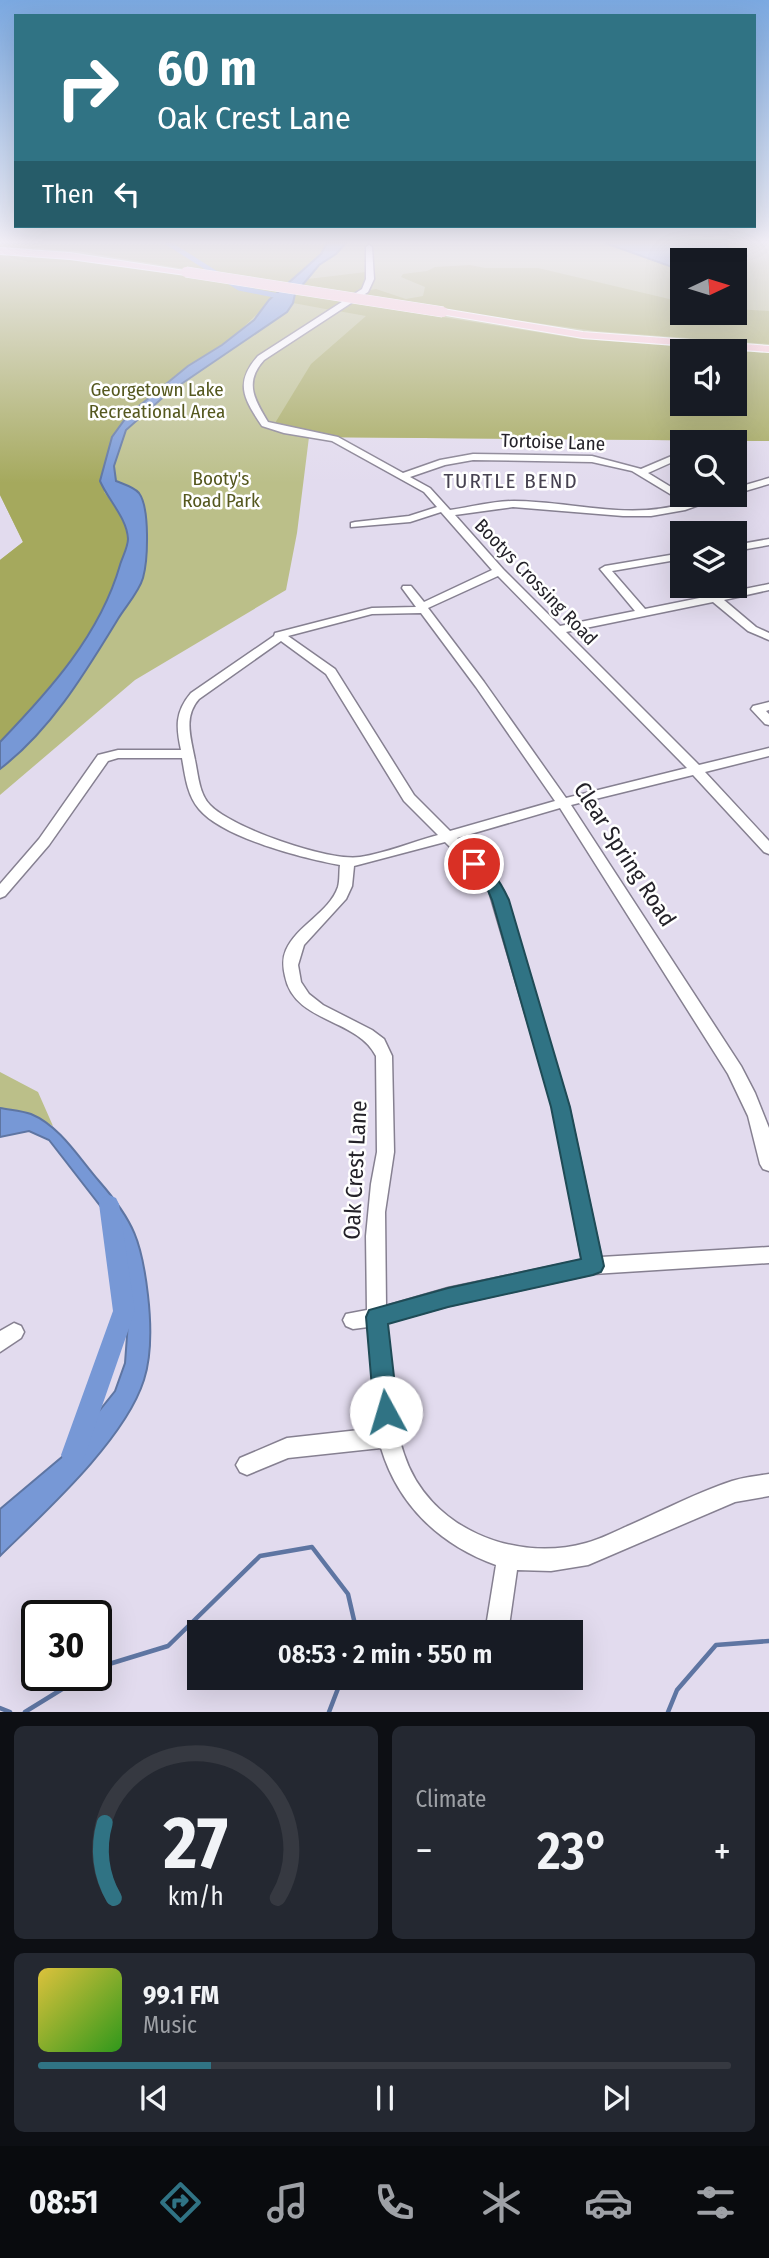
<!DOCTYPE html>
<html lang="en">
<head>
<meta charset="utf-8">
<style>
	:root { --surface:#171b24; --page:#242831; --text:#f1f3f6; --muted:#9ea1a6; --line:#363941; --accent:#307384 }
	body { margin:0; font-family:"Fira Sans Condensed",sans-serif; background:var(--page); color:var(--text); height:100vh; display:flex; flex-direction:column; font-size:26px; white-space:nowrap }
	* { box-sizing:border-box; margin:0 }
	p { font-size:23px; color:var(--muted) }
	.icon { flex:none; width:38px; height:38px; fill:none; stroke:currentColor; stroke-width:2; stroke-linecap:round; stroke-linejoin:round }
	.map { position:relative; height:1712px; overflow:hidden }
	.side { display:flex; flex-direction:column; gap:14px; padding:14px; background:#0d0f14; flex:1 }
	.side>* { flex:none }
	.hud { position:absolute; left:14px; top:14px; width:742px; height:214px; border-radius:0px; box-shadow:0 7px 28px #0002; background:#307384; color:#fff; overflow:hidden }
	.needle { width:46px; rotate:86deg }
	.controls { position:absolute; left:670px; top:248px; display:grid; gap:14px }
	.controls a { display:grid; place-items:center; width:77px; height:77px; border-radius:0px; background:var(--surface); box-shadow:0 7px 28px #0002; font-size:35px }
	.speed { position:absolute; left:21px; top:1600px; display:flex; gap:14px; font-size:35px; font-weight:700; text-align:center }
	.speed>* { display:grid; place-content:center; width:91px; height:91px; border-radius:50%; background:var(--surface); box-shadow:0 7px 28px #0002; line-height:1 }
	.speed .limit { border:4px solid #111; border-radius:10px; background:#fff; color:#111 }
	.pin { position:absolute; display:grid; place-items:center; width:60px; height:60px; color:#fff; margin:-30px; border:4px solid #fff; border-radius:50%; box-shadow:0 2px 7px #0007 }
	.me { position:absolute; width:77px; margin:-38px; rotate:354deg; stroke-linejoin:round; filter:drop-shadow(0 0 5px #0008) }
	.turn { display:flex; align-items:center; gap:24px; height:147px; padding:0 28px; font-size:32px }
	.turn .icon { width:91px; height:91px; stroke-width:2.5 }
	.turn b { display:block; font-size:49px; line-height:60px }
	.then { display:flex; align-items:center; height:66px; padding:0 28px; background:#0003; gap:14px; font-size:26px }
	.big { font-size:52px; font-weight:600; line-height:1.1 }
	.side .card { flex:1; display:flex; flex-direction:column; justify-content:center; gap:10px; min-width:0; padding:0 24px; border-radius:10px; background:var(--page) }
	.side .dial { align-items:center; gap:0 }
	.dial svg { height:182px; overflow:visible; fill:none; stroke:var(--line); stroke-width:7; stroke-linecap:round; text-anchor:middle }
	.dial text { fill:var(--text); stroke:none }
	.song { display:flex; align-items:center; gap:21px }
	.cover { width:84px; height:84px; border-radius:10px; background:linear-gradient(135deg,hsl(50 70% 55%),hsl(110 70% 35%)) }
	.played { height:7px; border-radius:4px; background:linear-gradient(90deg,var(--accent) 25%,var(--line) 25%) }
	.keys { display:flex; justify-content:space-around; direction:ltr }
	.heat { display:flex; justify-content:space-between; align-items:center; font-size:38px; direction:ltr }
	.side .tiles { flex:1; display:grid; gap:14px; grid-template-columns:1fr 1fr }
	.card:last-child { grid-column:span 2 }
	.trip { position:absolute; left:187px; top:1620px; width:396px; height:70px; border-radius:0px; background:var(--surface); box-shadow:0 7px 28px #0002; font-weight:600; line-height:70px; text-align:center }
	.tabs { display:flex; height:112px; justify-content:space-around; align-items:center; background:#090b0e; color:var(--muted) }
	.tabs .icon { width:49px; height:49px }
	.tabs .selected { color:var(--accent) }
	.tabs b { font-size:32px; color:var(--text) }
	.map>svg:first-child { display:block }
</style>
</head>
<body>
<div class="map">
<svg width="769" height="1712" viewBox="0 0 769 1712">
	<rect width="100%" height="100%" fill="#e2dbee"/>
	<g fill="#bbbf89" fill-rule="evenodd">
		<path d="M 0,243 L 769,243 L 769,441 L 309,437 L 297,533 L 286,590 L 135,680 L 0,795 L 0,560 L 23,542 L 0,495 ZM 682,261 L 735,261 L 735,313 L 682,313 ZM 682,352 L 735,352 L 735,404 L 682,404 Z"/>
		<polygon points="0,1072 38,1092 53,1126 30,1114 0,1108"/>
	</g>
	<g fill="#a5a95d" fill-rule="evenodd">
		<polygon points="0,243 327,243 321,254 287,286 77,251 0,247"/>
		<path d="M 0,255 L 53,257 L 282,290 L 230,340 L 188,366 L 128,415 L 104,492 C 114,505 127,523 128,540 C 128,547 122,558 120,566 C 99,635 49,691 0,742 L 0,560 L 23,542 L 0,495 Z"/>
		<path d="M 470,265 L 485,268 L 538,268 L 682,302 L 682,313 L 735,313 L 735,309 L 769,311 L 769,344 L 595,331 L 393,303 L 385,308 L 580,339 L 769,353 L 769,441 L 309,437 L 272,428 L 311,364 L 366,316 L 338,311 L 370,290 L 376,289 L 406,299 L 423,296 L 425,287 L 401,277 L 403,274 L 427,271 L 435,267 ZM 682,352 L 735,352 L 735,404 L 682,404 Z"/>
		<path d="M 366,272 C 368,292 346,300 331,310 L 293,303 L 295,294 L 308,279 Z"/>
	</g>
	<g fill="#7798d6" stroke="#5e75a2" stroke-width="2">
		<path d="M 327,243 L 346,243 L 336,254 L 319,265 L 295,294 L 293,303 L 287,312 L 168,393 L 126,430 L 114,466 L 116,481 C 123,484 134,487 139,493 C 150,508 148,560 143,578 C 139,592 126,606 118,619 C 85,673 51,730 0,769 L 0,742 C 49,691 100,635 120,565 C 122,558 128,547 128,539 C 127,518 108,500 100,481 L 112,437 L 128,415 L 188,366 L 222,345 L 254,320 L 269,300 L 321,254 Z"/>
		<polygon points="605,243 725,243 729,250 748,256 718,256 682,261 682,265 675,268"/>
		<path d="M 0,1108 C 10,1110 22,1111 31,1114 C 60,1126 79,1158 99,1181 C 134,1221 142,1242 148,1295 C 151,1321 152,1355 144,1380 C 125,1440 45,1512 0,1556 L 0,1509 L 63,1456 L 115,1391 L 125,1363 L 128,1322 L 128,1282 L 119,1235 L 101,1207 L 49,1140 L 29,1131 L 0,1137 Z"/>
	</g>
	<g fill="none" stroke-linecap="round" stroke-linejoin="round">
		<g stroke="#5e75a2" stroke-width="4.5">
			<polyline points="96,1668 168,1646 260,1556 312,1547 348,1594 357,1633"/>
			<polyline points="0,1708 10,1712"/>
			<polyline points="25,1712 85,1675"/>
			<polyline points="329,1712 342,1678"/>
			<polyline points="668,1712 677,1690 716,1645 769,1641"/>
		</g>
		<polyline stroke="#7798d6" stroke-width="5" points="168,243 239,288 284,297"/>
		<polygon fill="#7798d6" fill-rule="evenodd" points="109,1195 116,1198 119,1204 135,1311 85,1455 81,1463 73,1467 65,1463 61,1455 113,1311 99,1204 102,1198"/>
		<defs>
			<g id="minor">
				<path d="M 369,245 L 372,247 L 374,279 L 368,292 L 264,360 C 244,382 254,399 268,422 L 338,437 L 403,473 L 440,460 L 473,454 L 592,456 L 641,469 L 674,455 L 679,458 L 677,460 L 648,473 L 694,501 L 711,495 L 727,495 L 685,510 L 651,516 L 623,516 L 513,507 L 455,515 L 503,569 L 560,626 L 635,611 L 600,569 L 605,566 L 682,553 L 682,559 L 612,571 L 645,609 L 769,584 L 769,590 L 724,600 L 756,627 L 769,633 L 769,640 L 748,631 L 713,602 L 566,632 L 699,765 L 769,748 L 769,756 L 705,772 L 769,841 L 769,854 L 764,852 L 693,775 L 571,805 L 741,1066 L 755,1093 L 769,1128 L 769,1171 L 763,1169 L 760,1164 L 748,1116 L 728,1074 L 560,808 L 457,838 L 488,869 L 503,890 L 569,1107 L 601,1257 L 769,1247 L 769,1263 L 593,1274 L 448,1306 L 387,1323 C 390,1361 392,1419 404,1454 C 428,1528 514,1563 586,1543 C 601,1539 616,1531 630,1525 C 664,1510 698,1492 732,1481 C 744,1477 757,1476 769,1474 L 769,1496 L 735,1502 L 588,1565 L 551,1571 L 517,1570 L 508,1633 L 485,1633 L 496,1565 C 440,1545 398,1505 381,1448 L 288,1458 L 247,1475 L 240,1472 L 236,1465 L 240,1458 L 287,1438 L 377,1428 L 368,1327 L 353,1329 L 346,1326 L 343,1320 L 346,1314 L 367,1310 L 366,1236 L 371,1184 L 377,1152 L 376,1056 C 357,1018 294,1023 285,976 C 283,967 282,959 286,950 C 297,925 329,913 338,887 C 340,880 339,872 340,865 C 303,858 223,838 199,809 C 187,795 185,775 182,758 L 118,758 L 108,761 L 49,845 L 5,896 L 0,898 L 0,884 L 39,839 L 98,755 L 118,750 L 181,750 C 176,727 175,712 191,693 L 274,636 L 275,633 L 372,608 L 416,607 L 402,588 L 403,586 L 411,586 L 424,602 L 492,570 L 441,512 L 410,522 L 351,527 L 351,523 L 355,522 L 409,516 L 437,507 L 424,492 L 332,441 L 284,433 L 262,426 C 244,399 234,383 258,356 L 362,289 L 366,279 L 366,247 ZM 473,460 L 592,462 L 632,471 L 685,503 C 630,521 570,501 514,501 C 493,501 471,507 450,510 L 430,488 L 410,477 L 445,465 ZM 498,576 L 687,768 L 566,798 L 484,682 L 428,608 ZM 421,613 L 476,687 L 555,801 L 450,831 L 414,795 L 335,669 L 288,636 L 372,614 ZM 281,641 L 326,674 L 404,801 L 438,835 C 412,842 386,853 360,857 C 329,862 232,828 210,805 C 199,794 198,774 195,760 C 191,738 183,717 199,699 ZM 445,842 L 478,875 L 489,891 L 553,1107 L 582,1260 L 448,1288 L 386,1306 L 385,1212 L 394,1152 L 392,1056 L 384,1039 L 372,1030 L 323,1005 L 309,994 L 301,982 L 298,965 L 304,945 L 346,899 L 352,886 L 354,866 Z"/>
				<polygon points="769,478 769,484 735,494 735,488"/>
				<polygon points="769,539 769,545 735,551 735,545"/>
				<polygon points="769,702 769,710 766,711 769,714 769,725 765,724 751,709 753,706"/>
				<polygon points="14,1323 21,1326 24,1332 21,1338 0,1352 0,1331"/>
			</g>
			<g id="major">
				<polygon points="0,248 70,253 191,272 186,275 70,259 0,254"/>
				<polygon points="443,309 583,332 769,346 769,352 583,338 440,314 438,312"/>
			</g>
		</defs>
		<use href="#minor" stroke="#868091" stroke-width="3"/>
		<use href="#major" stroke="#fff" stroke-width="2"/>
		<use href="#minor" fill="#fff" fill-rule="evenodd"/>
		<use href="#major" fill="#ffced5" fill-rule="evenodd"/>
		<defs>
			<polyline id="major-bridge" points="186,272 443,312"/>
		</defs>
		<use href="#major-bridge" stroke="#fff" stroke-width="11" stroke-linecap="butt"/>
		<use href="#major-bridge" stroke="#ffced5" stroke-width="10"/>
	</g>
	<linearGradient id="sky" x2="0" y2="1"><stop stop-color="#7ba9e1"/><stop offset="0.5" stop-color="#f2eff7"/><stop offset="1" stop-color="#f2eff7" stop-opacity="0"/></linearGradient>
	<rect width="769" height="483" fill="url(#sky)"/>
	<path fill="#307384" stroke="#1f4b56" stroke-width="2" d="M 474,858 C 490,864 502,885 509,900 L 570,1107 L 604,1266 L 601,1272 L 593,1275 L 448,1307 L 388,1324 L 398,1412 L 394,1420 L 386,1423 L 378,1420 L 374,1412 L 366,1317 L 369,1310 L 448,1288 L 581,1259 L 551,1107 L 492,900 L 487,888 L 466,864 Z"/>
	<g text-anchor="middle" dominant-baseline="central" stroke-width="5" stroke-linejoin="round" paint-order="stroke">
		<g font-size="19" fill="#55581f" stroke="#fff">
			<text x="157" y="389">Georgetown Lake<tspan x="157" dy="22">Recreational Area</tspan></text>
			<text x="221" y="478">Booty's<tspan x="221" dy="22">Road Park</tspan></text>
		</g>
		<g font-size="19" fill="#242229" stroke="#fff">
			<text transform="translate(553 442) rotate(2)">Tortoise Lane</text>
			<text transform="translate(536 582) rotate(46)">Bootys Crossing Road</text>
		</g>
		<g font-size="21" letter-spacing="2" fill="#474251" stroke="#fff">
			<text x="511" y="481">TURTLE BEND</text>
		</g>
		<g font-size="23" fill="#242229" stroke="#fff">
			<text transform="translate(625 854) rotate(57)">Clear Spring Road</text>
			<text transform="translate(355 1170) rotate(-87)">Oak Crest Lane</text>
		</g>
	</g>
</svg>
<div class="controls">
<a><svg class="needle" viewBox="-14 -14 28 28"><path d="M0-13l5 13h-10z" fill="#e53935"/><path d="M0 13l5-13h-10z" fill="#9ea1a6"/></svg></a>
<a><svg class="icon" aria-label="sound" viewBox="0 0 24 24"><path d="M4 9h4l5-4v14l-5-4H4zM17 9q2 3 0 6"/></svg></a>
<a><svg class="icon" aria-label="search" viewBox="0 0 24 24"><circle cx="10" cy="10" r="6"/><path d="M15 15l6 6"/></svg></a>
<a><svg class="icon" aria-label="layers" viewBox="0 0 24 24"><path d="M12 4l9 5-9 5-9-5zM3 14l9 5 9-5"/></svg></a>
</div>
<div class="speed"><div class="limit">30</div></div>
<div class="pin" style="left:474px;top:864px;background:#d93025"><svg class="icon" aria-label="arrive" viewBox="0 0 24 24"><path d="M6 21V4h12l-3 4 3 4H6"/></svg></div>
<svg class="me" style="left:386px;top:1412px" viewBox="-20 -20 40 40"><circle r="19" fill="#fff"/><path d="M0-13L10 11 0 6-10 11z" fill="#307384"/></svg>
<div class="trip">08:53 · 2 min · 550 m</div>
<div class="hud">
<div class="turn"><svg class="icon" aria-label="right" viewBox="0 0 24 24"><path d="M7 20v-9h11M14 6l5 5-5 5"/></svg><div><b>60 m</b>Oak Crest Lane</div></div>
<div class="then">Then<svg class="icon" aria-label="left" viewBox="0 0 24 24"><path d="M17 20v-9H6M10 6l-5 5 5 5"/></svg></div>
</div>
</div>
<section class="side">
<div class="tiles">
<div class="card dial"><svg viewBox="0 0 100 80">
<path d="M14 69A42 42 0 1 1 86 69"/>
<path d="M14 69A42 42 0 0 1 10 36" stroke="#307384"/>
<text x="50" y="56" font-size="32" font-weight="700">27</text>
<text x="50" y="72" font-size="11">km/h</text>
</svg></div>
<div class="card"><p>Climate</p>
<div class="heat"><a>−</a><b class="big">23°</b><a>+</a></div>
</div>
<div class="card">
<div class="song"><i class="cover"></i><div><b>99.1 FM</b><p>Music</p></div></div>
<div class="played"></div>
<div class="keys"><svg class="icon" aria-label="previous" viewBox="0 0 24 24"><path d="M18 5L8 12l10 7zM5 5v14"/></svg><svg class="icon" aria-label="pause" viewBox="0 0 24 24"><path d="M8 5v14M16 5v14"/></svg><svg class="icon" aria-label="next" viewBox="0 0 24 24"><path d="M6 5l10 7-10 7zM19 5v14"/></svg></div>
</div>
</div>
</section>
<nav class="tabs">
<b>08:51</b>
<svg class="icon selected" aria-label="directions" viewBox="0 0 24 24"><path d="M12 3l9 9-9 9-9-9zM9 14v-3h6M13 9l2 2-2 2"/></svg>
<svg class="icon" aria-label="music" viewBox="0 0 24 24"><path d="M9 18V5l10-2v13"/><circle cx="6" cy="18" r="3"/><circle cx="16" cy="16" r="3"/></svg>
<svg class="icon" aria-label="phone" viewBox="0 0 24 24"><path d="M5 4h4l2 5-3 2q2 4 5 5l2-3 5 2v4C11 20 4 13 5 4z"/></svg>
<svg class="icon" aria-label="climate" viewBox="0 0 24 24"><path d="M12 3v18M4 7l16 10M4 17L20 7"/></svg>
<svg class="icon" aria-label="car" viewBox="0 0 24 24"><path d="M5 17H2v-5l4-1 3-4h7l3 4 3 1v5h-3M9 17h6M6 11h13"/><circle cx="7" cy="17" r="2"/><circle cx="17" cy="17" r="2"/></svg>
<svg class="icon" aria-label="filters" viewBox="0 0 24 24"><path d="M4 7h16M4 17h16"/><circle cx="9" cy="7" r="2"/><circle cx="15" cy="17" r="2"/></svg>
</nav>
</body>
</html>
